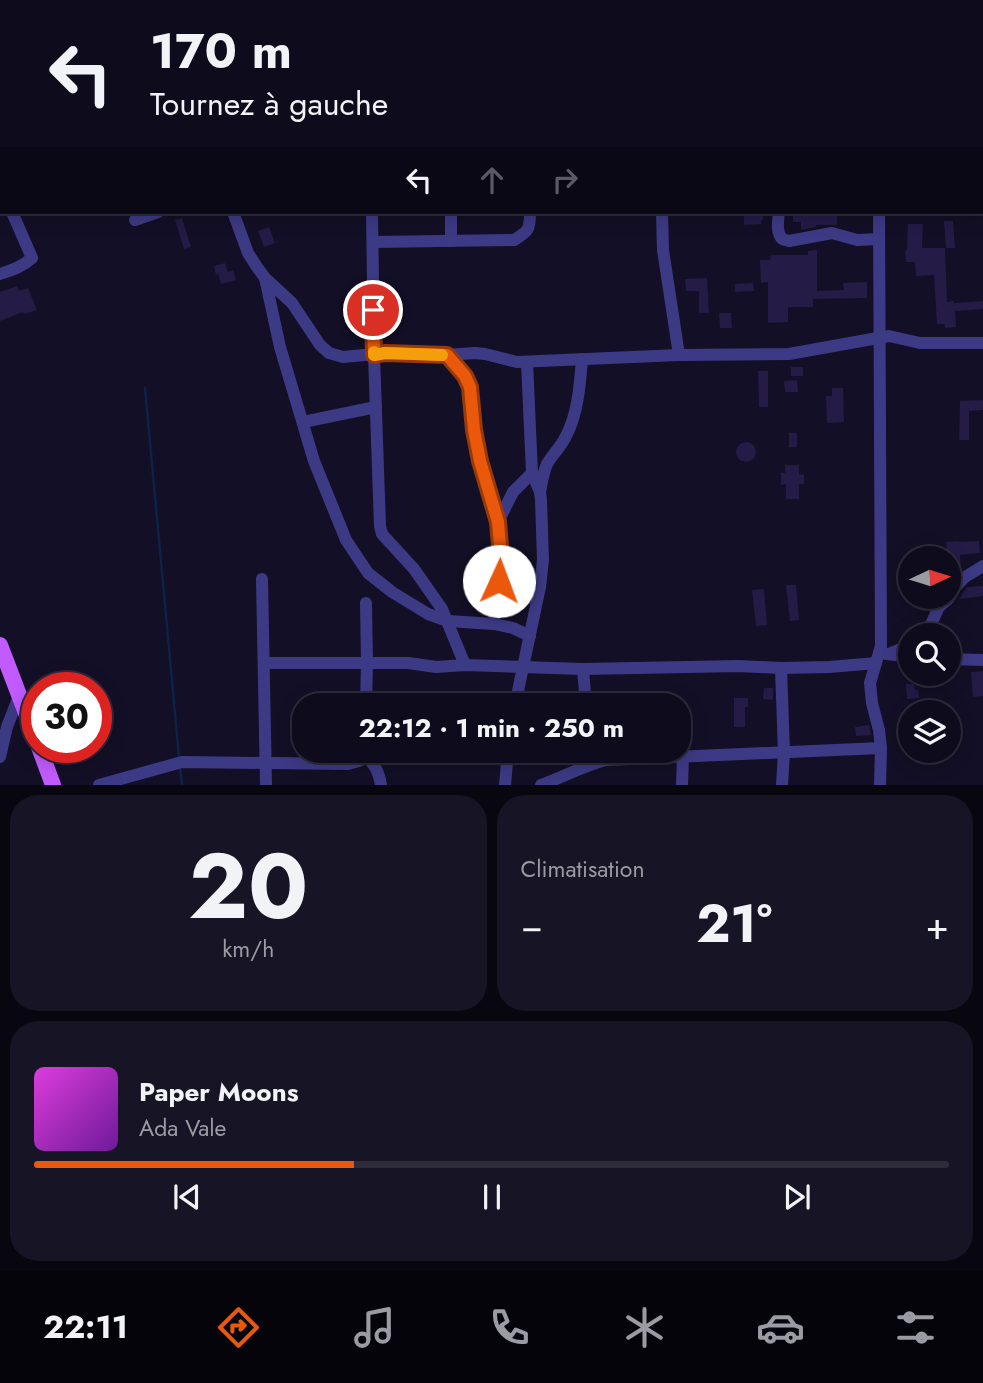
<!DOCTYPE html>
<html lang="fr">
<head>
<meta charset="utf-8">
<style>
	:root { --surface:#0e0b1c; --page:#171425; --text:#f1f3f6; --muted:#9b9ba3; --line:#2e2b3b; --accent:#ea580c }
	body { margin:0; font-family:Jost,sans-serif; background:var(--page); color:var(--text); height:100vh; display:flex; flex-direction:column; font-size:26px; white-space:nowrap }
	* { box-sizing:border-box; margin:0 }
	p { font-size:23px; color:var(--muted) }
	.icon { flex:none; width:38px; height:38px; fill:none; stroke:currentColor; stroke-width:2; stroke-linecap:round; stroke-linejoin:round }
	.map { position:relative; height:785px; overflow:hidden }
	.sheet { display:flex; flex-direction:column; gap:10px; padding:10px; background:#08060f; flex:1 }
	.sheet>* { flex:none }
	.banner { position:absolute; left:0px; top:0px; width:984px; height:214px; box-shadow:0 4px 18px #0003,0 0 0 2px var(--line); background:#0e0b1c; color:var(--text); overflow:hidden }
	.needle { width:46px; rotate:86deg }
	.tools { position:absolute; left:898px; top:546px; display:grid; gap:14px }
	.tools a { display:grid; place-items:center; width:63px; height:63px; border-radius:50%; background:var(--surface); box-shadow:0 4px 18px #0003,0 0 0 2px var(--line); font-size:35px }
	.speed { position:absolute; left:21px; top:672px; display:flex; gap:14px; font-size:35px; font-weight:700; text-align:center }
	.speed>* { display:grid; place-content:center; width:91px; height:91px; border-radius:50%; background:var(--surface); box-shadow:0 4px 18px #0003,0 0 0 2px var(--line); line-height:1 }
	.speed .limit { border:10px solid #d22; background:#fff; color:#111 }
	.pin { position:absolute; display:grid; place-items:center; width:60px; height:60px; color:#fff; margin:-30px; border:4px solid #fff; border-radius:50%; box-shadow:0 2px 7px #0007 }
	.me { position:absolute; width:77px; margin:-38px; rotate:2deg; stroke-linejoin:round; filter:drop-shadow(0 0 5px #0008) }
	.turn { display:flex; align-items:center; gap:24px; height:147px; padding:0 35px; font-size:32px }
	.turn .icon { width:91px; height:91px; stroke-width:2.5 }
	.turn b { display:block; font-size:49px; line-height:60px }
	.lanes { display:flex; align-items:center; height:66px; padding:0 35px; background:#0003; justify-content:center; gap:35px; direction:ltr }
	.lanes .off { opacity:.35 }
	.big { font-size:52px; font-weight:700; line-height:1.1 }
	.sheet .card { flex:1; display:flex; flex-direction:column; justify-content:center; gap:10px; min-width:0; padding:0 24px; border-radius:28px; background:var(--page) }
	.sheet .dial { align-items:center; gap:0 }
	.dial b { font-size:91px; line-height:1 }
	.song { display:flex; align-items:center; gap:21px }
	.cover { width:84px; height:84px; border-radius:10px; background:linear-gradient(135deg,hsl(300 70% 55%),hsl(280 70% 35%)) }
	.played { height:7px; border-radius:4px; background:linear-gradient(90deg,var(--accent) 35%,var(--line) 35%) }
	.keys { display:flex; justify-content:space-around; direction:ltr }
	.heat { display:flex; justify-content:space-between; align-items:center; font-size:38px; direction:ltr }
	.sheet .tiles { flex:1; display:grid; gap:10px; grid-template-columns:1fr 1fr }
	.card:last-child { grid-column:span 2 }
	.trip { position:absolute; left:292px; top:693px; width:399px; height:70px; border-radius:28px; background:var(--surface); box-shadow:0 4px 18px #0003,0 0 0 2px var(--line); font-weight:700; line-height:70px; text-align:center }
	.dock { display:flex; height:112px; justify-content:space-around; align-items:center; background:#06040b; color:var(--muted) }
	.dock .icon { width:49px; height:49px }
	.dock .current { color:var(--accent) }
	.dock b { font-size:32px; color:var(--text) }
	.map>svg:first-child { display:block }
</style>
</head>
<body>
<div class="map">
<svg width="983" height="785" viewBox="0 0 983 785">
	<rect width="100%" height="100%" fill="#130f26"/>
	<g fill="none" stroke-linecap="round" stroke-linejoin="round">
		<g stroke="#0c2248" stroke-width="2.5">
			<polyline points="145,388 179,757"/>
			<polyline points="180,767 182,785"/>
		</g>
	</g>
	<g fill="#241b47">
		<polygon points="744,212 763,212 763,220 761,220 761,224 744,225"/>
		<polygon points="793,212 837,212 837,225 816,225 816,227 801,230 801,222 793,222"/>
		<polygon points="182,218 191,247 184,249 175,220"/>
		<polygon points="944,221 953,221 955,248 946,248"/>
		<polygon points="908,224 923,224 922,248 945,248 947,302 954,301 954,303 983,301 983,309 955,311 956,327 945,328 944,324 937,324 934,275 916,276 915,262 906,262 905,252 907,249"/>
		<polygon points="269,227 275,243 264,247 258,231"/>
		<polygon points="817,250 817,291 844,290 843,283 867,282 867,298 813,299 813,307 788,307 788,322 768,323 768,282 761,283 760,260 770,260 771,255 808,255 808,251"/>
		<polygon points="225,263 228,272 233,270 236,280 221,284 218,274 216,275 214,266"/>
		<polygon points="707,278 709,313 699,313 699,291 686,291 685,279"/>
		<polygon points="753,283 754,291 735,292 735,284"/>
		<polygon points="17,286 19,291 28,288 37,310 24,314 23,312 0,321 0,292"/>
		<polygon points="719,313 731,313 732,328 720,328"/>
		<rect x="791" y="367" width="12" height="9"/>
		<polygon points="758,371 768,371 768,407 759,407"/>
		<polygon points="797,380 798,392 785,392 784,381"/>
		<polygon points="832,388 843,388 844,422 827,423 826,396 832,396"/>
		<polygon points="983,400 983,410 969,411 969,440 959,440 960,401"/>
		<rect x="789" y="433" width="8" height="14"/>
		<circle cx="746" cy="452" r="10"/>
		<polygon points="785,465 799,465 799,475 804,474 804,484 799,484 799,499 786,499 786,484 781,485 781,473 785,473"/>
		<polygon points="959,541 959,542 979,541 980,553 960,555 961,568 948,569 946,542"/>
		<polygon points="786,585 796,585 799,620 790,621"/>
		<polygon points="983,586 983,596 959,599 967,587"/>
		<polygon points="764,589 767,625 756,626 752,590"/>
		<polygon points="983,671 983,696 973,697 971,672"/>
		<polygon points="906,684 914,684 915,690 918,690 919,698 907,699"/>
		<polygon points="764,688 773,688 773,700 763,699"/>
		<polygon points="734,698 748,698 748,707 745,707 745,727 734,727"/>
		<polygon points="869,725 871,735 856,736 855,727"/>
	</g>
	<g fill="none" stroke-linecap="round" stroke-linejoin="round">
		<g stroke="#3d3a85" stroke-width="12">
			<polyline points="153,0 154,2"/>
			<polyline points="262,0 262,2"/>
			<polyline points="370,0 370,2"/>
			<polyline points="666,0 666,2"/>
			<polyline points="874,0 874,2"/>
			<polyline points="44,2 49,0"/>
			<polyline points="530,2 530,0"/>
			<polyline points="0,19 2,19"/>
			<polyline points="982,168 983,168"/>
			<polyline points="0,184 2,188"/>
			<polyline points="982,195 983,195"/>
			<polyline points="233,212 248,253 257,267 265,278 292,303 320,345 329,353 343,357 385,353 430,356 475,353 485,354 517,362 679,355 789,354 889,336 920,343 983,343"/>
			<polyline points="372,212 374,355 380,526 382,534 414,569 442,609 465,665"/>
			<polyline points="451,212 451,241"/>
			<polyline points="662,212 663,250 679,355"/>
			<path d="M 779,212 C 778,222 776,231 782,239 L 789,241 L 832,233 L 857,240 L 879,239"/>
			<polyline points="879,212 881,646 870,683 872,703 879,730 881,748 880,785"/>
			<polyline points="135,220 158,212"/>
			<path d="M 373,242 L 514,240 C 529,231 530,229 530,212"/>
			<path d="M 0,274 C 12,270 22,267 32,258 L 12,212"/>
			<polyline points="265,278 280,347 314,461 346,540 368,573 392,592 428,614 448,621 494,624 513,628 530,636"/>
			<polyline points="447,355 465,376 470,387 474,430 480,462 492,498 498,522 501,568 496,596 494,624"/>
			<polyline points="303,422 376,407"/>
			<path d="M 540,492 C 542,482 543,473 547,464 C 552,455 561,447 566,436 C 578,414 580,384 582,359"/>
			<polyline points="498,522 513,492 532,473"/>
			<polyline points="262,579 266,785"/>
			<polyline points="366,603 367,663 366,705"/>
			<polyline points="926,635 939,607 948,599 956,586 965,577 983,566"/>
			<polyline points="880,653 910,657"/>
			<polyline points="889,654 910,645"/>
			<polyline points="948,659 983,660"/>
			<polyline points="264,663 408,663 436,667 465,665 583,669 739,666 781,668 829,667 876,663"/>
			<polyline points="781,668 784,753 782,785"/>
			<polyline points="583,669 586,705"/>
			<polyline points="515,705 540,587 543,560 541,500 540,492 532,473 527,362"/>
			<path d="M 365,755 C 374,764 379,771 381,785"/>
			<polyline points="0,757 7,727 19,696"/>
			<polyline points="99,785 182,762 348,764 359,761 365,755 365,751"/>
			<polyline points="505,785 508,751"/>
			<path d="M 541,785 C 563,777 583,766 606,760 L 881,748"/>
			<polyline points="682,785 683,757"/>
		</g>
		<g stroke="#c25bff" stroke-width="16">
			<polyline points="0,645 37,742"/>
			<polyline points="39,747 53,785"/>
		</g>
	</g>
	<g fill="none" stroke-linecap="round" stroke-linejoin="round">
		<defs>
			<polyline id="route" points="373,310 374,355 385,353 447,355 465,376 470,387 474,430 480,461 498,522 501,557 499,581"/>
		</defs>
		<use href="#route" stroke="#983908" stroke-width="18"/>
		<use href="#route" stroke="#ea580c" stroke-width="12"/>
		<polyline stroke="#f59e0b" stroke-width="12" points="374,352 374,355 385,353 442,355"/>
	</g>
</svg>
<div class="tools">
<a><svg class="needle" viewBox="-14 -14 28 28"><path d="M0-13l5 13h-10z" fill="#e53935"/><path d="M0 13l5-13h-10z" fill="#9b9ba3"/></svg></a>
<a><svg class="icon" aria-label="search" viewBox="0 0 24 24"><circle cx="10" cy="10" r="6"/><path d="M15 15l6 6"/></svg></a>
<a><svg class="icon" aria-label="layers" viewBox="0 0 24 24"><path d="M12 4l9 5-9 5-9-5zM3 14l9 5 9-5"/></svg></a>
</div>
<div class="speed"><div class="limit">30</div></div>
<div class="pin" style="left:373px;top:310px;background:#d93025"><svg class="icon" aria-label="arrive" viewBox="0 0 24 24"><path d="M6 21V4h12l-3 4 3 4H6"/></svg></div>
<svg class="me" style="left:499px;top:581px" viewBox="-20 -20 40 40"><circle r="19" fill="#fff"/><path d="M0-13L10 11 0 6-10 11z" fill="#ea580c"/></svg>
<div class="trip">22:12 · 1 min · 250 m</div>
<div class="banner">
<div class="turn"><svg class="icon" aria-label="left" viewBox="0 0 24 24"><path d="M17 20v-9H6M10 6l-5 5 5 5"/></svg><div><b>170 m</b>Tournez à gauche</div></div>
<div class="lanes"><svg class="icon" aria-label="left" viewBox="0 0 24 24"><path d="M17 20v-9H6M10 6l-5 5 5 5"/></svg><svg class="icon off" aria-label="ahead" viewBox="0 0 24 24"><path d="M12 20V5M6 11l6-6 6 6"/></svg><svg class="icon off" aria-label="right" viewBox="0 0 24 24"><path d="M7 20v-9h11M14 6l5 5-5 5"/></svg></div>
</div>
</div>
<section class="sheet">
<div class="tiles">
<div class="card dial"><b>20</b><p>km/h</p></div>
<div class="card"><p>Climatisation</p>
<div class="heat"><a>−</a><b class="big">21°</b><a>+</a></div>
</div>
<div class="card">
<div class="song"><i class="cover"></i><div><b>Paper Moons</b><p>Ada Vale</p></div></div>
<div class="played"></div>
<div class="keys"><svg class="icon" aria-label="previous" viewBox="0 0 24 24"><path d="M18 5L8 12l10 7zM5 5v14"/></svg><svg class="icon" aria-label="pause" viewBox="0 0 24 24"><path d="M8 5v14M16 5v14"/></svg><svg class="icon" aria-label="next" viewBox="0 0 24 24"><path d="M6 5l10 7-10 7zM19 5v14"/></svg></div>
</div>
</div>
</section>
<nav class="dock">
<b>22:11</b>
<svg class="icon current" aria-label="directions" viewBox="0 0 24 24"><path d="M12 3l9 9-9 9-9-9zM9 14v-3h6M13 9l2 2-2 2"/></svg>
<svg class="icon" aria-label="music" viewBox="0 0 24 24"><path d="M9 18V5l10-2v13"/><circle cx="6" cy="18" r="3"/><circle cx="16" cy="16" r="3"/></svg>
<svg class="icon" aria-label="phone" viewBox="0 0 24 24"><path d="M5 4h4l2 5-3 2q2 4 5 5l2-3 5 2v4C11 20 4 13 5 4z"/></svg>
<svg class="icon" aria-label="climate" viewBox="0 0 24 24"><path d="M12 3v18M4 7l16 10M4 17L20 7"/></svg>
<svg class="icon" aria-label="car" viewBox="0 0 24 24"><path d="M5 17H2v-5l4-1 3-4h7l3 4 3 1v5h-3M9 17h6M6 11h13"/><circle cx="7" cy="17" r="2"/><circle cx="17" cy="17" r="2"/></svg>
<svg class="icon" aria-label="filters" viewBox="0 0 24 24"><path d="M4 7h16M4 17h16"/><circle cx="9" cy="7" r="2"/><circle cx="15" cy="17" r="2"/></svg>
</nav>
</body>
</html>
